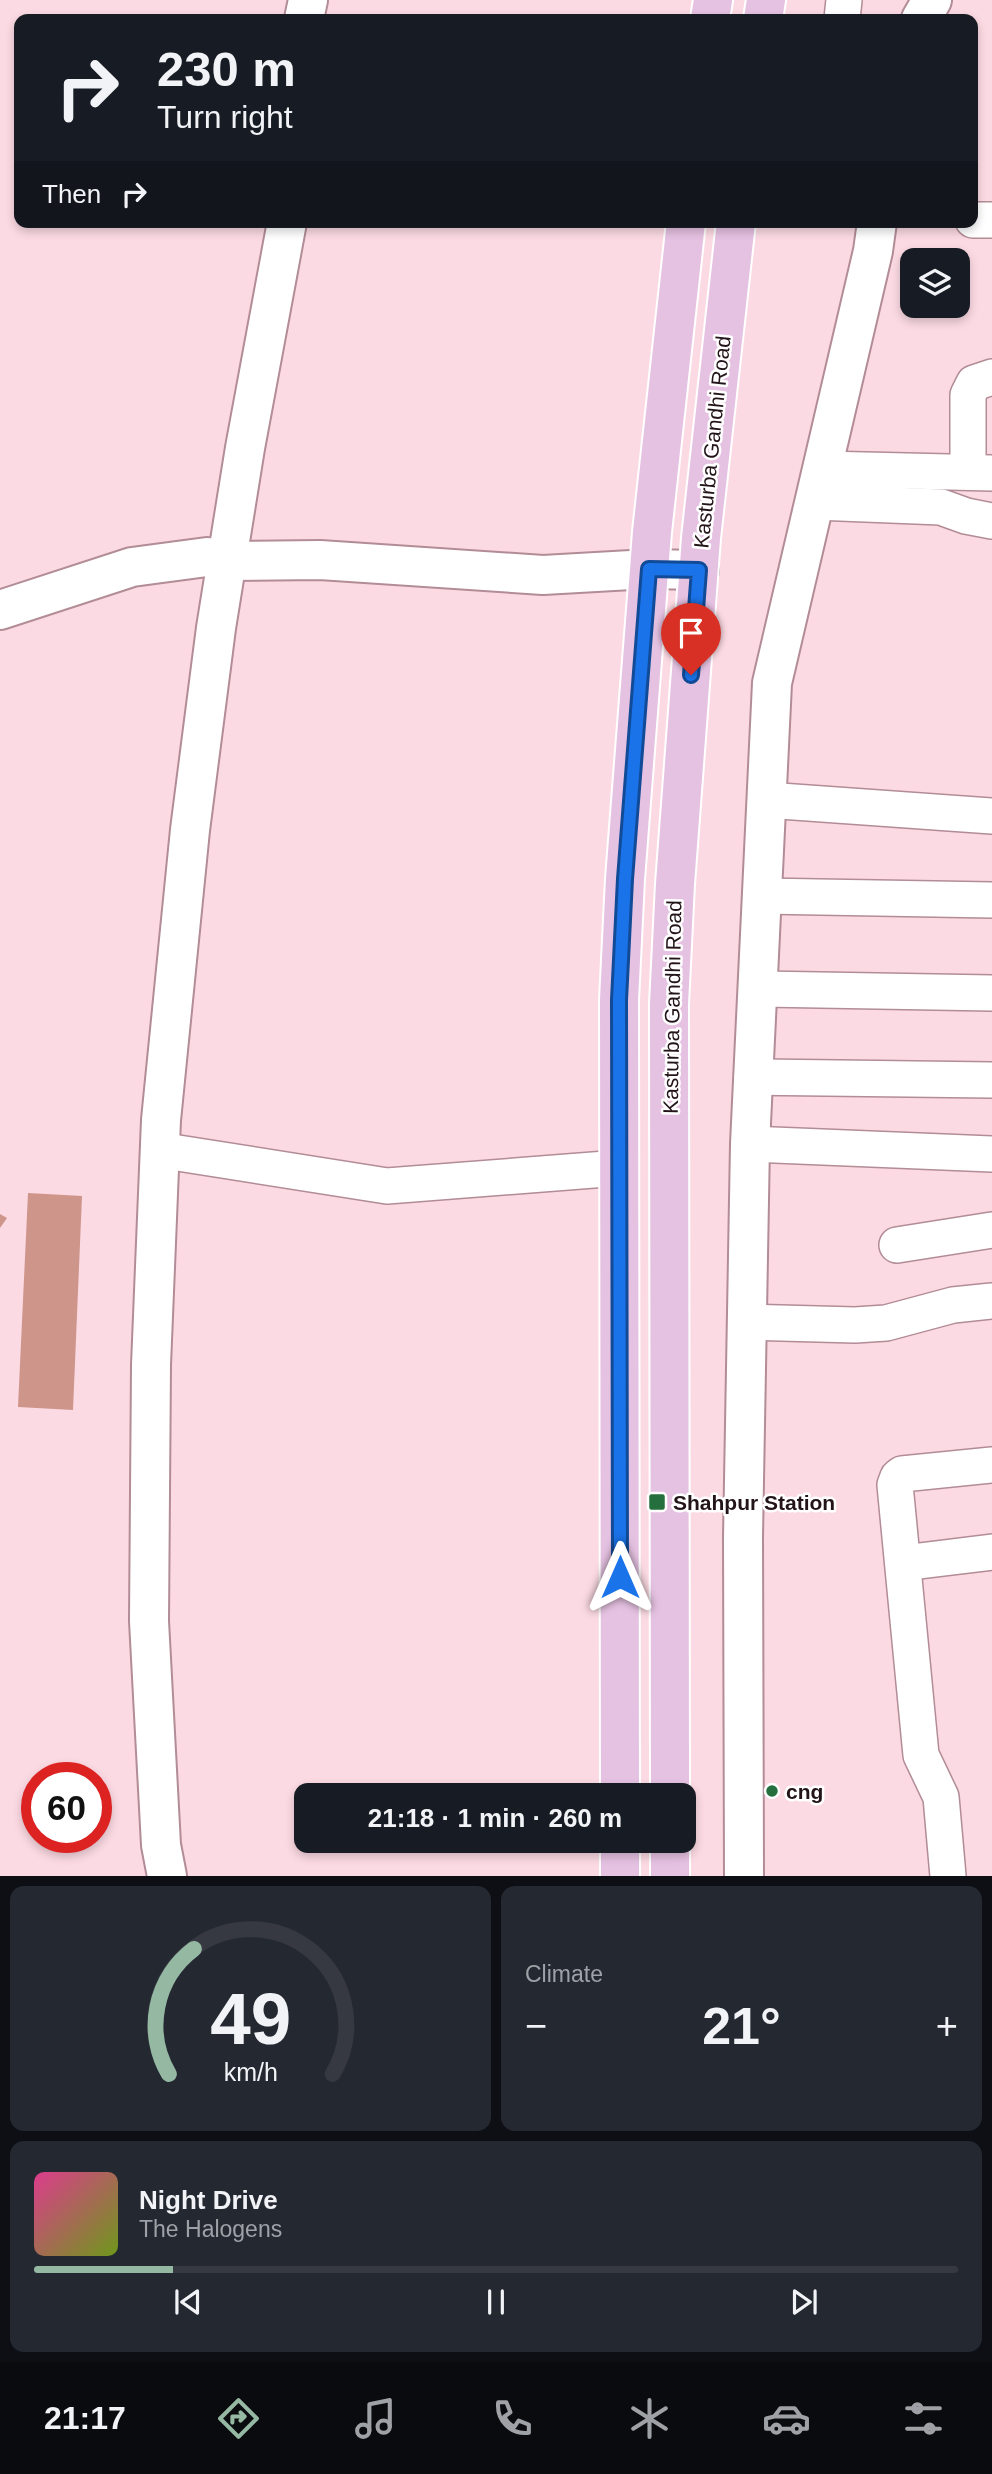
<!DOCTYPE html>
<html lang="en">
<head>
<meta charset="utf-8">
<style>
	:root { --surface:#171b24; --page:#242831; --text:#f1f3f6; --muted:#9ea1a6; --line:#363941; --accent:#95b8a3 }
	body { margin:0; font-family:Arial,sans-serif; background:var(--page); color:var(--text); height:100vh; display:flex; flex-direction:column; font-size:26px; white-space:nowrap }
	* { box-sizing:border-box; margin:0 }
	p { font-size:23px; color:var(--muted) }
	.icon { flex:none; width:38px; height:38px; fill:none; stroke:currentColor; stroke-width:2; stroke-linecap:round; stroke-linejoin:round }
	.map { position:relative; height:1876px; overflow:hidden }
	.sheet { display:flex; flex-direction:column; gap:10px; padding:10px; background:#0d0f14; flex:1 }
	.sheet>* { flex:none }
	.hud { position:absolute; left:14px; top:14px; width:964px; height:214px; border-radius:14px; box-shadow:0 4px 10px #0003; background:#171b24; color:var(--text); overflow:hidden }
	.fabs { position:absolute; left:900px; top:248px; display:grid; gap:14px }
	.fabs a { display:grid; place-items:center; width:70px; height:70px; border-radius:14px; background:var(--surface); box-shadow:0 4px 10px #0003; font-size:35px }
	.speed { position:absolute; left:21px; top:1762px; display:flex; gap:14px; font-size:35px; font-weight:700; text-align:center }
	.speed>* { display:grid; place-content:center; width:91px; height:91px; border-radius:50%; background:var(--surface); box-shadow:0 4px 10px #0003; line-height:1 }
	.speed .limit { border:10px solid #d22; background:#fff; color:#111 }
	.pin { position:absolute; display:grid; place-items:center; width:60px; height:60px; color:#fff; margin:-72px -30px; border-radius:50% 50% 50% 0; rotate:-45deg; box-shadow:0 0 7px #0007 }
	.pin .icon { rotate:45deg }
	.me { position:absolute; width:77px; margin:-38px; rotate:0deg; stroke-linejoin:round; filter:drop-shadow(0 0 5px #0008) }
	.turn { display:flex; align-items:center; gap:24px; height:147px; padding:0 28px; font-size:32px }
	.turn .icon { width:91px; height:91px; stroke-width:2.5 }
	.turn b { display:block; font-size:49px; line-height:60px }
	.then { display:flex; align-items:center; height:66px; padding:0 28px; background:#0003; gap:14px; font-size:26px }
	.big { font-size:52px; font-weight:800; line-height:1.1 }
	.sheet .widget { flex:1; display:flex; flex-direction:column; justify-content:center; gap:10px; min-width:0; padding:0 24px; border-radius:14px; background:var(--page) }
	.sheet .dial { align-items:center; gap:0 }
	.dial svg { height:182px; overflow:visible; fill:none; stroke:var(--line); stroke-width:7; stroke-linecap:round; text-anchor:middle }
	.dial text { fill:var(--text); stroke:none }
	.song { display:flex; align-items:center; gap:21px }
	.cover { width:84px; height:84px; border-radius:10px; background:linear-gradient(135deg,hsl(330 70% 55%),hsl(80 70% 35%)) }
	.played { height:7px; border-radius:4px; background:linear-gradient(90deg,var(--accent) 15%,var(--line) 15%) }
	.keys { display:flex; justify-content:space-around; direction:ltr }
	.heat { display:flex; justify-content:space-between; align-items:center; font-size:38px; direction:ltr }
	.sheet .tiles { flex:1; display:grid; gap:10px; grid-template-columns:1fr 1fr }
	.widget:last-child { grid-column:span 2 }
	.trip { position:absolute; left:294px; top:1783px; width:402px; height:70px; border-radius:14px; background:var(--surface); box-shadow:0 4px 10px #0003; font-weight:800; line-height:70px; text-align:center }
	.tabs { display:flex; height:112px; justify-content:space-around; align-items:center; background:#090b0e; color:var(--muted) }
	.tabs .icon { width:49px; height:49px }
	.tabs .on { color:var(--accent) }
	.tabs b { font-size:32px; color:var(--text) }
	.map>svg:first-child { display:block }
</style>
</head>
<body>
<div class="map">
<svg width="992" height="1876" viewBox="0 0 992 1876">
	<rect width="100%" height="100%" fill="#fcdae3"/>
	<g fill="#ce958b">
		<polygon points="28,1193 82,1196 73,1410 18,1407"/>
		<polygon points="0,1214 7,1218 0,1228"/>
	</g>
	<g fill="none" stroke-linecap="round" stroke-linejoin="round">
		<defs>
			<g id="minor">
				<polyline points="842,19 844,0"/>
				<polyline points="973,220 992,220"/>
				<polyline points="822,469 992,473"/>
				<polyline points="968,472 968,395 974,383 992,377"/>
				<polyline points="815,502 941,507 966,516 992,521"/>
				<polyline points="766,800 992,816"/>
				<polyline points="761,896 992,900"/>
				<polyline points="757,989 992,993"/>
				<polyline points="752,1077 992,1080"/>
				<polyline points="750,1144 992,1154"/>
				<polyline points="159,1150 387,1186 619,1168"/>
				<polyline points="897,1245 992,1230"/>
				<polyline points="746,1322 855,1325 886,1323 953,1305 992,1301"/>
				<polyline points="903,1563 992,1552"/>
				<polyline points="948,1876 941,1797 921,1755 895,1485 898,1477 902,1474 992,1465"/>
			</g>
			<g id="tertiary">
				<polyline points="304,19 308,0"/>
				<polyline points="921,19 932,0"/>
				<polyline points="0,610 132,567 207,557 227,561 320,560 543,575 649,569 699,570"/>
				<polyline points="167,1876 161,1845 149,1621 151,1365 161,1120 190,830 216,628 245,448 287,222"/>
				<polyline points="744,1876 743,1537 750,1144 772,683 873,251 877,222"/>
			</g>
			<g id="primary">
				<polyline points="710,19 713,0"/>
				<polyline points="763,19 766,0"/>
				<polyline points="620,1796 619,1000 625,879 652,532 686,222"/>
				<polyline points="670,1796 669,1004 675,884 701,538 736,222"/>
				<polyline points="620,1841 620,1876"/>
				<polyline points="670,1841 670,1876"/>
			</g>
		</defs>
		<use href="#minor" stroke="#b28c96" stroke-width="38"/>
		<use href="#tertiary" stroke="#b28c96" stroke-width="42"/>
		<use href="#primary" stroke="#fff" stroke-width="42"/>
		<use href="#minor" stroke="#fff" stroke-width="35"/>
		<use href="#tertiary" stroke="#fff" stroke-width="38"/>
		<use href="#primary" stroke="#e6c2e2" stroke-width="38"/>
	</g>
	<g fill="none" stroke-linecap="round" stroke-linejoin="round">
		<defs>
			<polyline id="route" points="620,1577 619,1000 625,879 649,569 699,570 691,675"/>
		</defs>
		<use href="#route" stroke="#114b97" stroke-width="18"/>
		<use href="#route" stroke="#1a73e8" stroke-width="12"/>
	</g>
	<g fill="#246f3d" stroke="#fff" stroke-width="2.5">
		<rect x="648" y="1493" width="18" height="18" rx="3.5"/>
		<circle cx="772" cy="1791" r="7"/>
	</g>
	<g text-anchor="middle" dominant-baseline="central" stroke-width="5" stroke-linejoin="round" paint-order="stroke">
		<g font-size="21" fill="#221418" stroke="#fff">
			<text transform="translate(712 442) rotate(-84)">Kasturba Gandhi Road</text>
			<text transform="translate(672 1007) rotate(-89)">Kasturba Gandhi Road</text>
		</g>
		<g font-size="21" font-weight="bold" fill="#221418" stroke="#fff" text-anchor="start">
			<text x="673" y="1502">Shahpur Station</text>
			<text x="786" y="1791">cng</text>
		</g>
	</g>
</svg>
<div class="fabs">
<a><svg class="icon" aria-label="layers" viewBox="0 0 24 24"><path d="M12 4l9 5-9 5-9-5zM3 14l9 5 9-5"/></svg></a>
</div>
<div class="speed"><div class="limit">60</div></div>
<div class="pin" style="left:691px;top:675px;background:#d93025"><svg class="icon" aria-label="arrive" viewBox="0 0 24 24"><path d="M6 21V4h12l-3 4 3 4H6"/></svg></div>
<svg class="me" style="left:620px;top:1577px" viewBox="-20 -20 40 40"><path d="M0-17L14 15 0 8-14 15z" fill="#1a73e8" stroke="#fff" stroke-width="4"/></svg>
<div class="trip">21:18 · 1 min · 260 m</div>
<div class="hud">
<div class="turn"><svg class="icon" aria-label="right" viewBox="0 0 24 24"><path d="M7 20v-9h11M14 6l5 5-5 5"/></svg><div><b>230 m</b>Turn right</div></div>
<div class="then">Then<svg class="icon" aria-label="right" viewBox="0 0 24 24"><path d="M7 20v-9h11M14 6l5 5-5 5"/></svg></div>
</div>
</div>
<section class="sheet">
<div class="tiles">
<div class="widget dial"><svg viewBox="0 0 100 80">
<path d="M14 69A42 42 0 1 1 86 69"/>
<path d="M14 69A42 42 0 0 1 25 14" stroke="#95b8a3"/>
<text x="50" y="56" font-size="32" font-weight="700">49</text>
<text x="50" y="72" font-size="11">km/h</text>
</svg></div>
<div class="widget"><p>Climate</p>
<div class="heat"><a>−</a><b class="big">21°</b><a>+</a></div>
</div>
<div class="widget">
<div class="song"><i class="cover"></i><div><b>Night Drive</b><p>The Halogens</p></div></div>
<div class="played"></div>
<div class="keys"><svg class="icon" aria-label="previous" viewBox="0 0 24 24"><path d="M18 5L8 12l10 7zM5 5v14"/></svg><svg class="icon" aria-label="pause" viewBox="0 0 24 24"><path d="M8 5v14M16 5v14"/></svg><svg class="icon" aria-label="next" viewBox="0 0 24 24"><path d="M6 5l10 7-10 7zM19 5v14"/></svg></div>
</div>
</div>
</section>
<nav class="tabs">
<b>21:17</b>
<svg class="icon on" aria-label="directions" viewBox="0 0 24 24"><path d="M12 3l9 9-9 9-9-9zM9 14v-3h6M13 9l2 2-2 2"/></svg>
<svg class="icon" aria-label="music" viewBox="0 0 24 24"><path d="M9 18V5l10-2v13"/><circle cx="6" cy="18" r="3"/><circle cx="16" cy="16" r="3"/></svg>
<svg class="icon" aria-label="phone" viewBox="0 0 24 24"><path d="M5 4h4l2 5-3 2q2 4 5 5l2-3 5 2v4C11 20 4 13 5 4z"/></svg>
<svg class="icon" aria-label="climate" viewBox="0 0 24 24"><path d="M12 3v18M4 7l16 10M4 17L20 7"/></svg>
<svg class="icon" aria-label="car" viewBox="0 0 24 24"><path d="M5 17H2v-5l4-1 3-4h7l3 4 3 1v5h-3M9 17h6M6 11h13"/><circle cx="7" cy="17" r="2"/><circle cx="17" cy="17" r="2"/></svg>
<svg class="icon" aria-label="filters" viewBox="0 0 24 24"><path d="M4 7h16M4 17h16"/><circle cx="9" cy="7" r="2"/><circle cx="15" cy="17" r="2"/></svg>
</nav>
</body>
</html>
